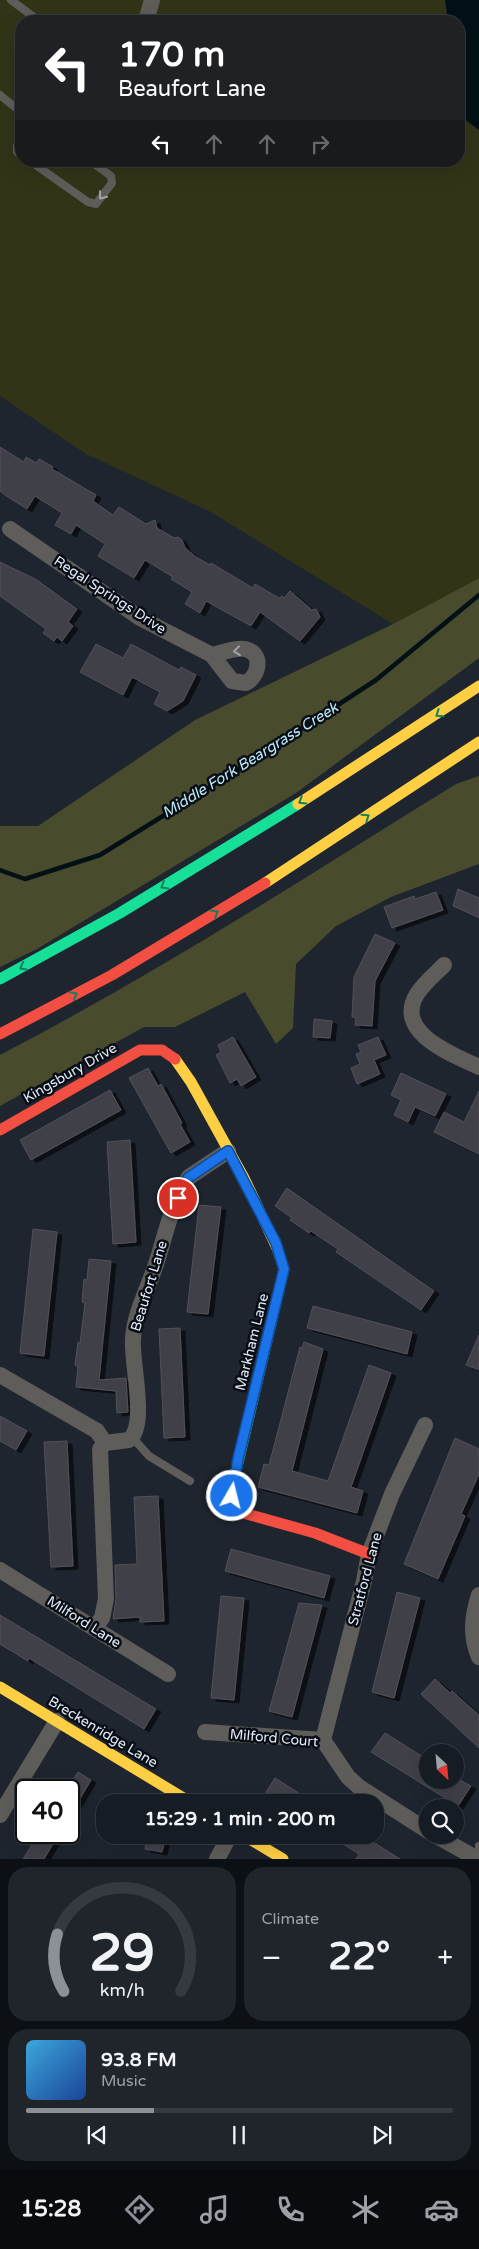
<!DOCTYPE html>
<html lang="en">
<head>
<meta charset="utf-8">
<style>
	:root { --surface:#161c23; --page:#1f252b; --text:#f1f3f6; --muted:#9ea1a6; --line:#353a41; --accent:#8c9099 }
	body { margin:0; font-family:"Varela Round",sans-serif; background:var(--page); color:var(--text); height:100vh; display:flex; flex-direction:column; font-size:19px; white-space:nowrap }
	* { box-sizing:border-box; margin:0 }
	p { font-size:16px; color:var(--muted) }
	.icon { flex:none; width:28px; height:28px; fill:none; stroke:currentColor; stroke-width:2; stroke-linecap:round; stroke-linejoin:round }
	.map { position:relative; height:1859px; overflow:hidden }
	.side { display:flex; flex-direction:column; gap:8px; padding:8px; background:#0c0f13; flex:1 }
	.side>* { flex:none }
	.top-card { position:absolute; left:15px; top:15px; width:450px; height:152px; border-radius:20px; box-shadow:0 5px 20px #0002,0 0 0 1px var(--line); background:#202124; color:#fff; overflow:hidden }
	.needle { width:32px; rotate:154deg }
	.controls { position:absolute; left:419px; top:1744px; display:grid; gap:10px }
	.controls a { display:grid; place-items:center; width:45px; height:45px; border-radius:50%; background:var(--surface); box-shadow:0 5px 20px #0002,0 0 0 1px var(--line); font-size:25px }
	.speed { position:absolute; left:15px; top:1779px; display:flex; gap:10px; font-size:25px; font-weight:700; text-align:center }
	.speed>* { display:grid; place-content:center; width:65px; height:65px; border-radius:50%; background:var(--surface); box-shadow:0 5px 20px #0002,0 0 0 1px var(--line); line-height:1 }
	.speed .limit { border:2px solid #111; border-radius:8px; background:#fff; color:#111 }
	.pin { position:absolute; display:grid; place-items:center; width:42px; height:42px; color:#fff; margin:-21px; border:2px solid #fff; border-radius:50%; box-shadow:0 1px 5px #0007 }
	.me { position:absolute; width:55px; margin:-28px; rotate:8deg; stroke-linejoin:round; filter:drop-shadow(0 0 4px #0008) }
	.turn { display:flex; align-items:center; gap:18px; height:105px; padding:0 20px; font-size:22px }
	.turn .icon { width:65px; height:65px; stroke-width:2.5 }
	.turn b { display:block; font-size:35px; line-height:42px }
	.lanes { display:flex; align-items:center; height:48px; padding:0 20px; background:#0003; justify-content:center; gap:25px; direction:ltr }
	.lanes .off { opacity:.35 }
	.big { font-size:38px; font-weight:700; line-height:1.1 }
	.side .widget { flex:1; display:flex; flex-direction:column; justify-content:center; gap:8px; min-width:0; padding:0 18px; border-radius:20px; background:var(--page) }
	.side .dial { align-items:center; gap:0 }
	.dial svg { height:130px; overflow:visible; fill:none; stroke:var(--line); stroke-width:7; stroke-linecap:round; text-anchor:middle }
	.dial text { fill:var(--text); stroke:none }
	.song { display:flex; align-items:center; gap:15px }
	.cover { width:60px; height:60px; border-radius:8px; background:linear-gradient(135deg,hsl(200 70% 55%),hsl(220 70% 35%)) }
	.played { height:5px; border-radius:2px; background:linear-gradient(90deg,var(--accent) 30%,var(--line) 30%) }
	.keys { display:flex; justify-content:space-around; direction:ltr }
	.heat { display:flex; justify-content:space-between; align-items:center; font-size:28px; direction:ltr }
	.side .tiles { flex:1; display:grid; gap:8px; grid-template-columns:1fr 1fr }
	.widget:last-child { grid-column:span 2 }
	.trip { position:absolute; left:96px; top:1794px; width:288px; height:50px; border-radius:20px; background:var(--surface); box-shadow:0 5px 20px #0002,0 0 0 1px var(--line); font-weight:700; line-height:50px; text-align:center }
	.dock { display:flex; height:80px; justify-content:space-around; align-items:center; background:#090b0e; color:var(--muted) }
	.dock .icon { width:35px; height:35px }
	.dock .selected { color:var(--accent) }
	.dock b { font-size:22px; color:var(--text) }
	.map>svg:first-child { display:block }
</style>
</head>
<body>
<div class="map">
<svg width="479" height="1859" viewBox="0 0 479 1859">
	<defs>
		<filter id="shadow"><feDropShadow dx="5" dy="3" stdDeviation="0" flood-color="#0009"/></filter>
	</defs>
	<rect width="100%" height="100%" fill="#1e252f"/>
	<path fill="#313417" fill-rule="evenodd" d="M 0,0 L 479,0 L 479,578 L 393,624 L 209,511 L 86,454 L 0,396 ZM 21,21 L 459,21 L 459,161 L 21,161 Z"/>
	<g fill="#484b2c">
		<polygon points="479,578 479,658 296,793 37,949 0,967 0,826 38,826 195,720 393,624"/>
		<path d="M 479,776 L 479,864 L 391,897 L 336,926 L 296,964 L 293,1028 L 276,1044 L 245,992 L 175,1027 L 144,1027 L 0,1106 L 0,1055 C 157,973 306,877 456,784 Z"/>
	</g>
	<polygon fill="#031016" points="445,0 479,0 479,130 463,118 459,112 459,21 448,21"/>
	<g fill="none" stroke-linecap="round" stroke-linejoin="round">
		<polyline stroke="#031016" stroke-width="4.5" points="0,870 25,879 100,855 255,759 376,680 479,595"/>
	</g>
	<g fill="#403f49" stroke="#515159" filter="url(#shadow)">
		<polygon points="0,447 24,462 26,457 36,463 39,459 53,467 52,469 96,495 93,501 113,515 119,507 146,524 155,520 157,528 174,538 178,537 182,540 185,548 196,557 210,565 211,563 253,588 255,584 279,598 282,596 284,598 290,591 312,610 316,609 320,617 300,641 260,612 251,626 206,601 200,613 185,604 192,592 171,579 173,577 145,560 134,578 98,556 105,544 76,525 71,534 55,525 62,513 35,496 27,509 5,495 0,491"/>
		<polygon points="0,562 37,580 77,609 68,622 73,626 62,641 57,637 54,641 43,633 46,629 0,596"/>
		<polygon points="96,644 123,658 131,644 179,670 181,667 196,675 183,701 167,711 154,704 160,692 132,677 123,695 80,672"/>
		<polygon points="458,889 479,898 479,918 453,906"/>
		<polygon points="436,892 443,910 392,928 384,907 414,896 415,899"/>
		<polygon points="375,934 395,943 375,981 372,1026 355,1025 356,1018 352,1017 354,977"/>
		<polygon points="314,1019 332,1021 330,1038 313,1037"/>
		<polygon points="233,1037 256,1077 241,1086 237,1079 230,1083 216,1055 221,1052 218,1045"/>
		<polygon points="378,1037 386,1055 374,1060 380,1074 357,1084 351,1068 360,1064 356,1054 361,1052 358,1045"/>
		<polygon points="148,1068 158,1086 161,1084 182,1123 180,1124 190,1142 171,1153 129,1078"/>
		<polygon points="401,1073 446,1094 435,1116 415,1107 408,1122 394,1115 401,1100 391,1095"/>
		<polygon points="110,1090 121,1110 31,1160 20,1140"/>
		<polygon points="479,1091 479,1154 434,1132 444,1112 464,1122"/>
		<polygon points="130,1140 136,1242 113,1244 107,1142"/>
		<polygon points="287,1188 434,1291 421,1310 336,1252 338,1249 311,1231 309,1233 290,1220 292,1218 275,1206"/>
		<polygon points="199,1205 221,1207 208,1314 187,1312"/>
		<polygon points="33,1229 57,1232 44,1356 20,1353"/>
		<polygon points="89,1259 111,1261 99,1380 126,1378 128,1412 117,1413 116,1391 76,1387 78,1366 75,1365 78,1342 80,1343 85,1303 82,1302 84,1279 87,1280"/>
		<polygon points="313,1306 412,1332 407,1354 307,1328"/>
		<polygon points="180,1328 185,1437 164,1438 159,1329"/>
		<polygon points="479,1335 479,1370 466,1365"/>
		<polygon points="304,1342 323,1349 292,1471 328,1481 369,1365 391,1373 351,1487 363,1491 357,1513 258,1487 264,1464 269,1465 300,1347 302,1348"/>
		<polygon points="0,1416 27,1431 16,1450 0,1441"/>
		<polygon points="455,1438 479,1449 479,1474 461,1514 465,1516 438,1579 404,1564"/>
		<polygon points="67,1441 73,1566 51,1567 44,1442"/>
		<polygon points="158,1496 164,1621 140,1622 140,1617 113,1619 116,1599 115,1565 137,1564 134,1497"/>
		<polygon points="231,1549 330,1576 324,1598 225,1571"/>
		<polygon points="397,1592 420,1598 394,1698 372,1692"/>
		<polygon points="221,1596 244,1598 234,1700 211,1698"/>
		<polygon points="299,1603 322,1605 292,1717 269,1711"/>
		<polygon points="0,1615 156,1709 144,1729 29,1658 28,1661 0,1644"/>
		<polygon points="435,1679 450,1693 452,1691 479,1715 479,1748 421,1694"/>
		<polygon points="385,1733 428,1760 428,1780 460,1780 471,1786 458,1806 371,1752"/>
		<polygon points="78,1772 91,1780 69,1817 69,1785"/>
		<polygon points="275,1778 313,1802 272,1802 263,1797"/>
		<polygon points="40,1832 60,1832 44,1859 23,1859"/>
		<polygon points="148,1835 166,1835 162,1852 145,1849"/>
		<polygon points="329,1835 372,1835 370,1840 400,1859 356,1859 359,1854"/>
	</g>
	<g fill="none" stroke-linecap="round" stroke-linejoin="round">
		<g stroke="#5f5d5a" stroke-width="8">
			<polyline points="11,0 39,21"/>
			<polyline points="0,95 21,112"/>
			<polyline points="21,141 17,146 17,152 21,155"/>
			<polyline points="30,161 88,202 96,204 112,183 111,176 90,161"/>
			<polyline points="132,1437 149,1456 190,1481"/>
			<polyline points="479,1846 479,1847"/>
		</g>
		<g stroke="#5f5d5a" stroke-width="16">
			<polyline points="146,21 152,0"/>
			<path d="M 10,529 L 140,618 L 212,655 L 232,681 L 246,683 C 259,676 264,653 245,649 C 235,647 222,653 212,655"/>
			<path d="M 444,965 C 435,974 424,983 417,994 C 393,1033 454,1055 479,1067"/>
			<polyline points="0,1375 97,1431 105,1443"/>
			<polyline points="0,1570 168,1674"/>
			<path d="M 479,1595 C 472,1617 470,1636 479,1657"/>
			<path d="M 94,1628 L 102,1618 L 106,1599 L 100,1449 L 105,1443 L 129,1440 C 148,1425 131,1363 133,1339 C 134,1316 146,1292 154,1270 C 165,1239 170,1205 189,1177 L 228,1151"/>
			<polyline points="205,1732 323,1740 348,1777 359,1787 428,1831"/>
			<polyline points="323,1740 364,1581 369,1554 392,1494 425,1425"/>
			<polyline points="0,1815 57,1721"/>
			<polyline points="435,1835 474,1857"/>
			<polyline points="217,1859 230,1835"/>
		</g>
		<g stroke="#16e098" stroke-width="11">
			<polyline points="0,979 120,913 298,804"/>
			<polyline points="231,1492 284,1269 277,1248"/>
		</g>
		<g stroke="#ffcf43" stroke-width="11">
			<polyline points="298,804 479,686"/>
			<polyline points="265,883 479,742"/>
			<polyline points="175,1059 191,1082 245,1180 277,1248"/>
			<polyline points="0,1687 190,1802"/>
			<polyline points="243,1835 283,1859"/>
		</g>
		<g stroke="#f24e42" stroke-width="11">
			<polyline points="0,1034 112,975 265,883"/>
			<polyline points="0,1130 140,1050 162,1050 175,1059"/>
			<path d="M 231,1492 C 231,1500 236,1509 243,1513 L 315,1533 L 369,1554"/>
		</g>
	</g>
	<defs><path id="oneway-chevron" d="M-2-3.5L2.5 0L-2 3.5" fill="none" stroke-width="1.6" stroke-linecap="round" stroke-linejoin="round" transform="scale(1.25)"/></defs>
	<g stroke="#a0a4a8">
		<use href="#oneway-chevron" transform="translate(102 196) rotate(128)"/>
		<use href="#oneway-chevron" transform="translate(237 651) rotate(173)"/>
	</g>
	<g stroke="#10815d">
		<use href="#oneway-chevron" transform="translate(439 714) rotate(146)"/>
		<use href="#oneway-chevron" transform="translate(302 801) rotate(148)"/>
		<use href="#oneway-chevron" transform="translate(366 817) rotate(-34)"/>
		<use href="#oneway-chevron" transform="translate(164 886) rotate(149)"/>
		<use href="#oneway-chevron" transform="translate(215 913) rotate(-31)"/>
		<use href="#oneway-chevron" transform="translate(23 967) rotate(152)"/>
		<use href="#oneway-chevron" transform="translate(74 995) rotate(-28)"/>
	</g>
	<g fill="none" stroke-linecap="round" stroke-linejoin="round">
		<defs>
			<polyline id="route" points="178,1198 188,1178 228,1151 276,1243 284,1269 238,1459 232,1496"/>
		</defs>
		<use href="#route" stroke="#114b97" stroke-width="12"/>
		<use href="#route" stroke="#1a73e8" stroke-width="9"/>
	</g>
	<g text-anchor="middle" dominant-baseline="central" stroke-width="5" stroke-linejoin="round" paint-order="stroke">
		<g font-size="14" fill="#e2ebf6" stroke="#080d15">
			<text transform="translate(110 595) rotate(33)">Regal Springs Drive</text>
			<text transform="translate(70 1073) rotate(-30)">Kingsbury Drive</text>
			<text transform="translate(149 1286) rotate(-73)">Beaufort Lane</text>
			<text transform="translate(252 1342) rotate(-76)">Markham Lane</text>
			<text transform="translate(365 1579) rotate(-75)">Stratford Lane</text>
			<text transform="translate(84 1622) rotate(32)">Milford Lane</text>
			<text transform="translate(103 1732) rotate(31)">Breckenridge Lane</text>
			<text transform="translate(274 1738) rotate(5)">Milford Court</text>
		</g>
		<g font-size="15" font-style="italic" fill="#bcebf8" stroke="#080d15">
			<text transform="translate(250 760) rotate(-32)">Middle Fork Beargrass Creek</text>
		</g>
	</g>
</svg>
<div class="controls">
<a><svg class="needle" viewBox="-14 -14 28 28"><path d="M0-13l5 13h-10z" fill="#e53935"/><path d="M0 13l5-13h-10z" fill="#9ea1a6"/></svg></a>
<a><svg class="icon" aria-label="search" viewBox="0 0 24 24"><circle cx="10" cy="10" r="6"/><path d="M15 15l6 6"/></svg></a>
</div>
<div class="speed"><div class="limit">40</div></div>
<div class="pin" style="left:178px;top:1198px;background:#d93025"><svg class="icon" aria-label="arrive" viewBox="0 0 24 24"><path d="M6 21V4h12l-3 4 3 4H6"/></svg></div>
<svg class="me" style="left:232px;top:1496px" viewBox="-20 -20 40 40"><circle r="17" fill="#1a73e8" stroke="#fff" stroke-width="3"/><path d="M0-11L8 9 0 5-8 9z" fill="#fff"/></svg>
<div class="trip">15:29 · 1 min · 200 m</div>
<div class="top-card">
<div class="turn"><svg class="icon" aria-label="left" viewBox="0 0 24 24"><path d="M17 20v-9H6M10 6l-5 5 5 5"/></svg><div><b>170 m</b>Beaufort Lane</div></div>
<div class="lanes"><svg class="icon" aria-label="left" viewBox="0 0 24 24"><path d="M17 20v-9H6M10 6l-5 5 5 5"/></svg><svg class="icon off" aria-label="ahead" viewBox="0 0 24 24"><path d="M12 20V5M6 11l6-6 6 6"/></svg><svg class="icon off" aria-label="ahead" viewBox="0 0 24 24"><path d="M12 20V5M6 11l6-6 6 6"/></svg><svg class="icon off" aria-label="right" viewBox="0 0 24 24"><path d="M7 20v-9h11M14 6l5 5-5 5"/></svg></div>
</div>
</div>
<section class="side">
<div class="tiles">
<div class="widget dial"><svg viewBox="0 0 100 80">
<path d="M14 69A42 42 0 1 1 86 69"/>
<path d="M14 69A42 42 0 0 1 10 34" stroke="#8c9099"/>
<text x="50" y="56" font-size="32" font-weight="700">29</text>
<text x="50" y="72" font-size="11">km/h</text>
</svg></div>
<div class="widget"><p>Climate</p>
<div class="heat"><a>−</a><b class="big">22°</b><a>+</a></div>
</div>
<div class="widget">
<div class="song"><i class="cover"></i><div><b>93.8 FM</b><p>Music</p></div></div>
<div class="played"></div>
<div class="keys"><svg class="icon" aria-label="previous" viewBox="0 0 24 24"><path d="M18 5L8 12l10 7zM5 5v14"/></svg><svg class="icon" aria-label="pause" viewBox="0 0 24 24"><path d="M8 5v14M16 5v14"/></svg><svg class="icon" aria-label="next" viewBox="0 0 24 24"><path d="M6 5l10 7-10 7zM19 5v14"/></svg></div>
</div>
</div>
</section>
<nav class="dock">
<b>15:28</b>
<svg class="icon selected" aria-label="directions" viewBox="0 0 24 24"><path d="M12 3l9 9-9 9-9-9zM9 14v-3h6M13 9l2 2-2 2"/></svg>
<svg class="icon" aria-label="music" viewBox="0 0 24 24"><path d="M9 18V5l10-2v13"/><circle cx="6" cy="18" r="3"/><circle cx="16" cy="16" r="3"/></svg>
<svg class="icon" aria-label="phone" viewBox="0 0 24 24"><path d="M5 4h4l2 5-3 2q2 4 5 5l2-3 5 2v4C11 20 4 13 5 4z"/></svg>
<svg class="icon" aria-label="climate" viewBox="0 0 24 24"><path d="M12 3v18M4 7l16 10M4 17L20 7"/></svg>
<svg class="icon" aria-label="car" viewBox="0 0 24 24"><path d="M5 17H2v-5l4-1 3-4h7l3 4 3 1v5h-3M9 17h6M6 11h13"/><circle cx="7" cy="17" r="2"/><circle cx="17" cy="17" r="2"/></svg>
</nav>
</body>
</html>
